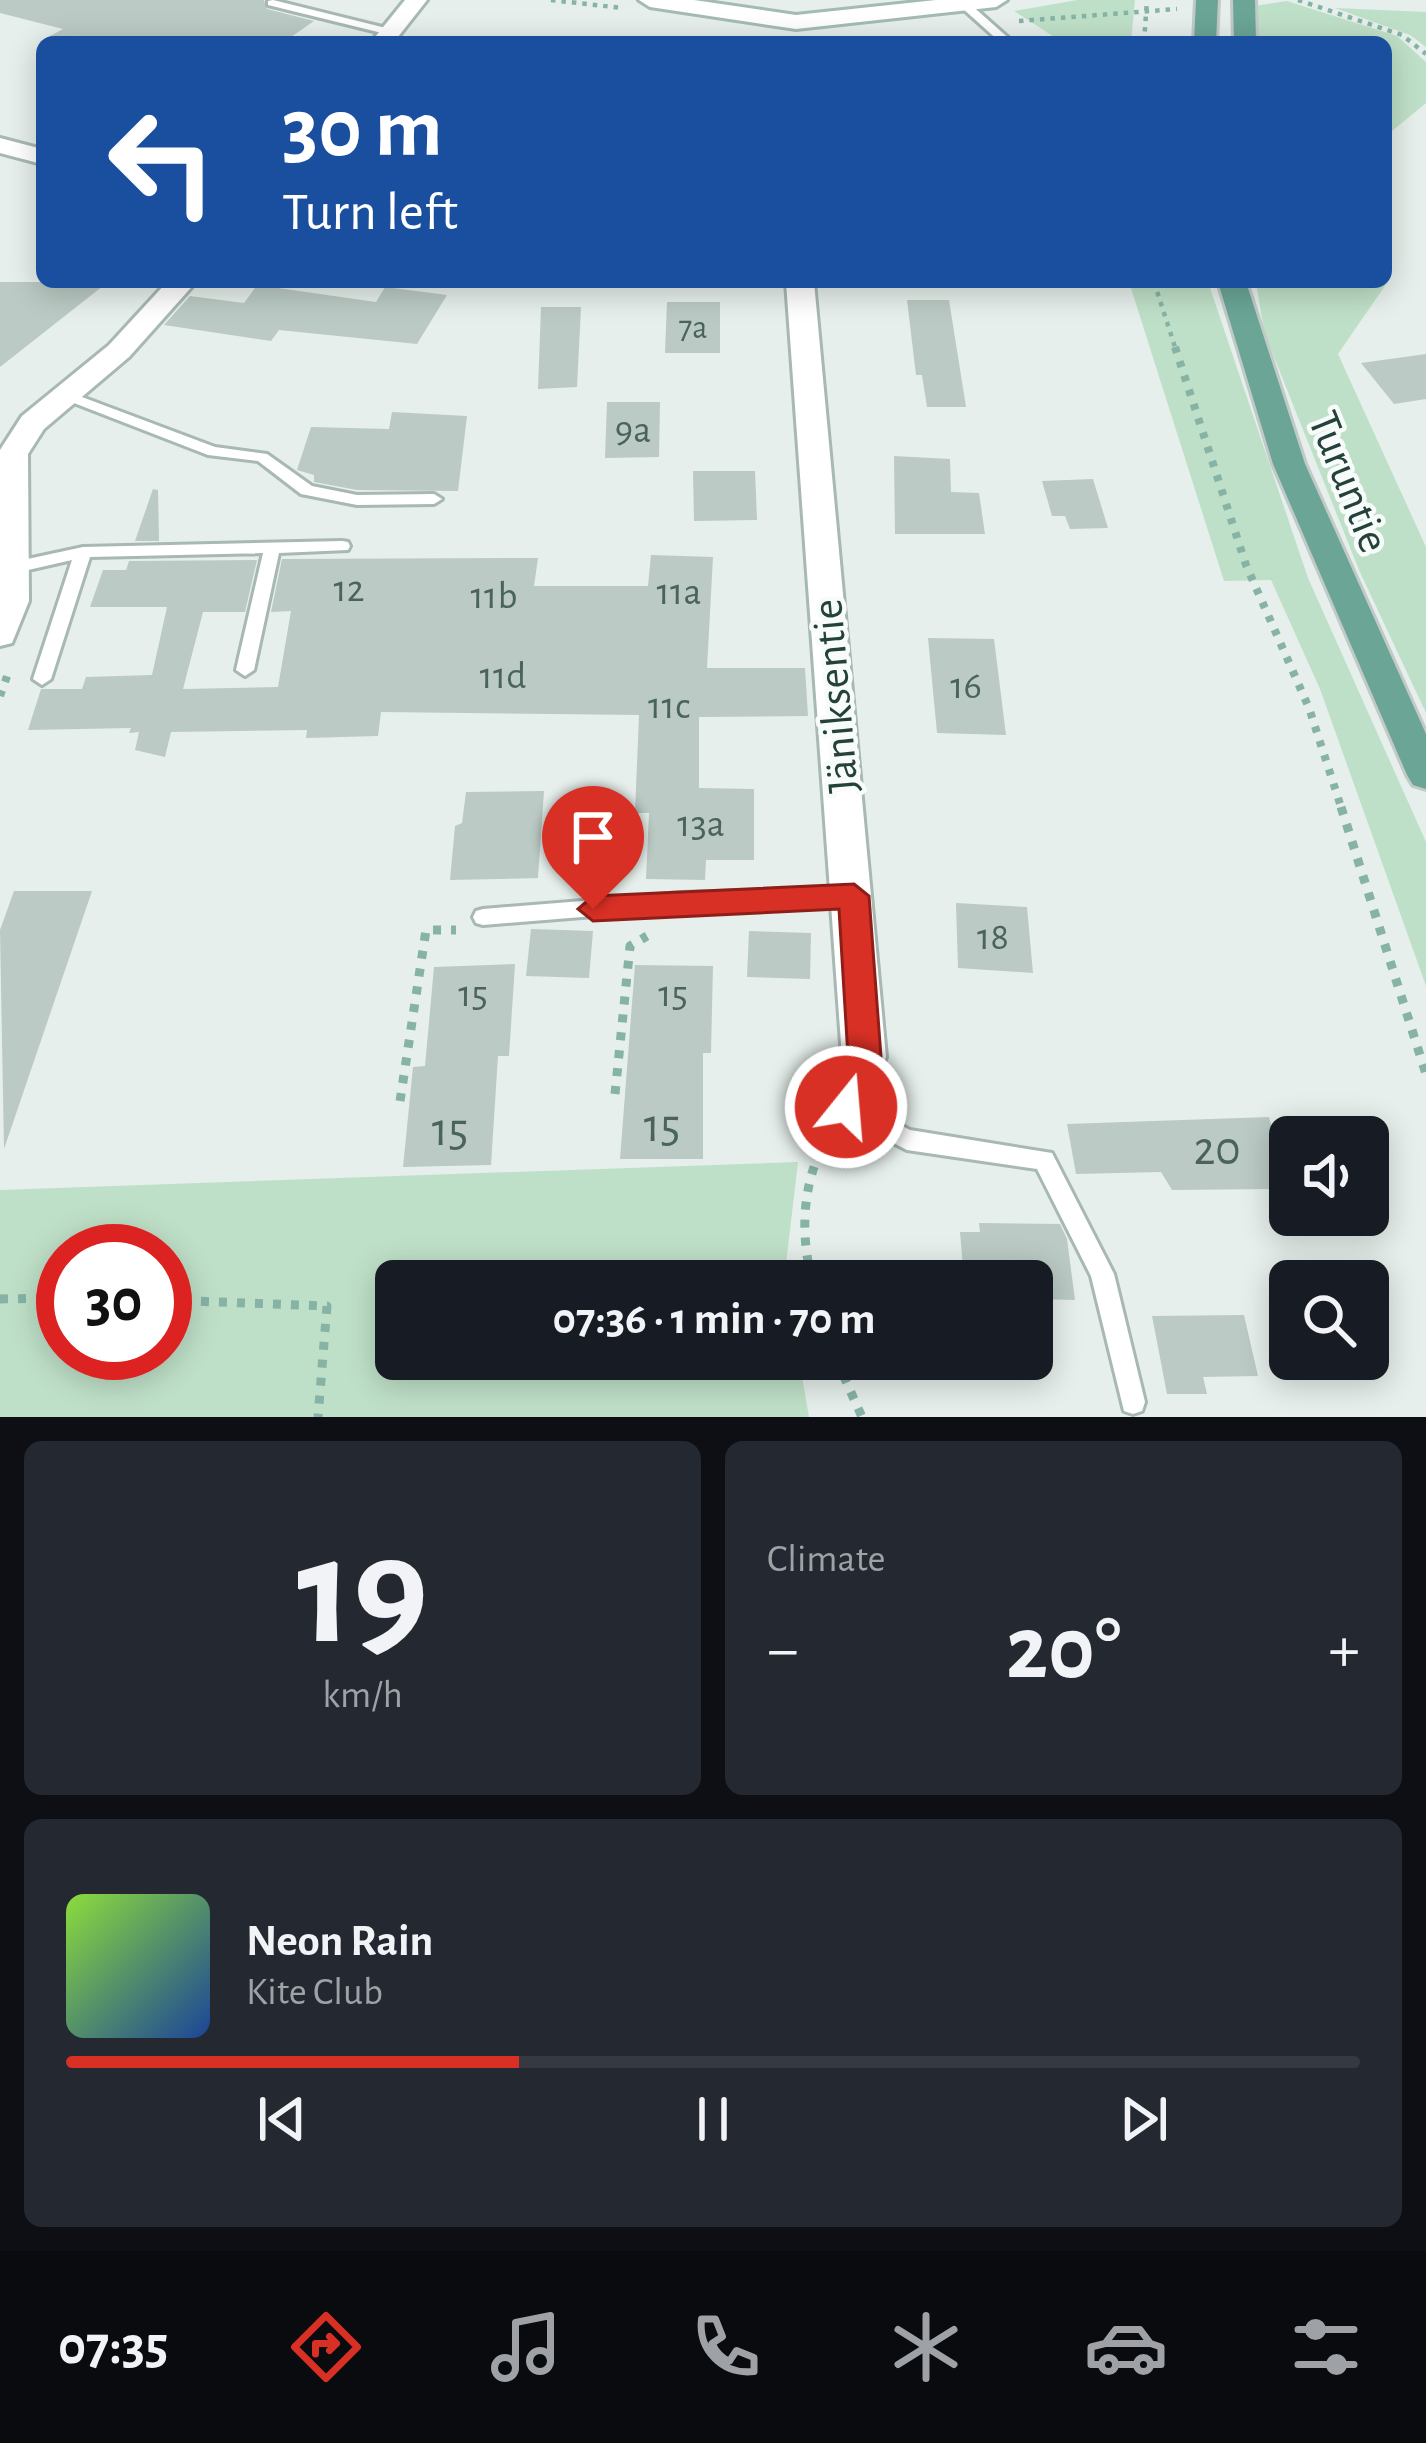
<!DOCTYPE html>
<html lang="en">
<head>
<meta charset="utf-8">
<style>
	:root { --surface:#171b24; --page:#242831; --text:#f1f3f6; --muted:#9ea1a6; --line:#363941; --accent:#d93025 }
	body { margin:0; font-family:"Alegreya Sans",sans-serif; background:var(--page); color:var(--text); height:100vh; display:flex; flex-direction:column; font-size:45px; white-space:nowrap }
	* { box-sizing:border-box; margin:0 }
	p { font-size:39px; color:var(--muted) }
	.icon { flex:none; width:66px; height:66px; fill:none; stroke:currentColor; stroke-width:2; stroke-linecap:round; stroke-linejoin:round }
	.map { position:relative; height:1417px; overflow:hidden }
	.side { display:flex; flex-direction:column; gap:24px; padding:24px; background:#0d0f14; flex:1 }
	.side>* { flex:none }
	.banner { position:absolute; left:36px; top:36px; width:1356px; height:252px; border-radius:18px; box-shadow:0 6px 30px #0003; background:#1a4fa0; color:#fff; overflow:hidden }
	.tools { position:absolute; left:1269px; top:1116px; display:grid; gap:24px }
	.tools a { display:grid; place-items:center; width:120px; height:120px; border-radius:18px; background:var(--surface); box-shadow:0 6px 30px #0003; font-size:60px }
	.speed { position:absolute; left:36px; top:1224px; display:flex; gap:24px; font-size:60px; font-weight:700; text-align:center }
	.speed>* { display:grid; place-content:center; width:156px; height:156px; border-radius:50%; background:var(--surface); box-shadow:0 6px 30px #0003; line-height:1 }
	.speed .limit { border:18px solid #d22; background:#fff; color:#111 }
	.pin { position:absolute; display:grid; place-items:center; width:102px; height:102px; color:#fff; margin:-123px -51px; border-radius:50% 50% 50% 0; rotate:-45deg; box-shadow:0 0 12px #0007 }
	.pin .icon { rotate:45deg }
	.me { position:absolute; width:132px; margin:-66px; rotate:17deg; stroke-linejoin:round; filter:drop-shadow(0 0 9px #0008) }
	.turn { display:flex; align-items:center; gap:42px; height:252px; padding:0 48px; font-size:54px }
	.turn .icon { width:156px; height:156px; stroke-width:2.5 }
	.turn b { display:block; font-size:84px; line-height:102px }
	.big { font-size:90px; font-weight:700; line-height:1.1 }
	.side .widget { flex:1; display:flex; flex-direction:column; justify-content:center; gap:18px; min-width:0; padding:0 42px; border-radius:18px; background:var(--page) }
	.side .dial { align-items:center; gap:0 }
	.dial b { font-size:156px; line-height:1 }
	.song { display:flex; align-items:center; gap:36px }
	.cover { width:144px; height:144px; border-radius:18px; background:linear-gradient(135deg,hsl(90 70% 55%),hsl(220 70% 35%)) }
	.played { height:12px; border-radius:6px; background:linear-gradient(90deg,var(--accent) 35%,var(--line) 35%) }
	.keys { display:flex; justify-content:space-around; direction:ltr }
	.heat { display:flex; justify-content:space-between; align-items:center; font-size:66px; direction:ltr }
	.side .tiles { flex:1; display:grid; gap:24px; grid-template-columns:1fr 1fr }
	.widget:last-child { grid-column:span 2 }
	.trip { position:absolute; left:375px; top:1260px; width:678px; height:120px; border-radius:18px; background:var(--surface); box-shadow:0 6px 30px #0003; font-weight:700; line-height:120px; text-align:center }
	.tab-bar { display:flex; height:192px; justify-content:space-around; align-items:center; background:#090b0e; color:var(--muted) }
	.tab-bar .icon { width:84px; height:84px }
	.tab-bar .on { color:var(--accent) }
	.tab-bar b { font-size:54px; color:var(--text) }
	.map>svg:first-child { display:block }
</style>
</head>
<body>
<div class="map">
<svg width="1426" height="1417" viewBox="0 0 1426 1417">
	<rect width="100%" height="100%" fill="#e6efeb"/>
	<g fill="#bfe0c8" fill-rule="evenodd">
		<polygon points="1077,0 1135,0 1131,42 1062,42 1014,11"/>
		<polygon points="1287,1 1397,36 1426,62 1426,103 1386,136 1386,42 1255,42 1254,6"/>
		<polygon points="1335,8 1426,12 1426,47 1410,35"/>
		<polygon points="1386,266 1391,277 1338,354 1426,547 1426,713 1359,570 1264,332 1256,282 1386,282"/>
		<polygon points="1129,282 1208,282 1308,578 1426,842 1426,986 1320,689 1271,580 1224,581"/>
		<path d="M 798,1162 L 784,1281 L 396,1281 L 396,1359 L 799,1359 L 809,1417 L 0,1417 L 0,1190 ZM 63,1251 L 165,1251 L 165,1353 L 63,1353 Z"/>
	</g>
	<g fill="#bbcac4">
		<polygon points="0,0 264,0 267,9 314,21 284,42 39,42 63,29 0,13"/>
		<polygon points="0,282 108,282 0,367"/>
		<polygon points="257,285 376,302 385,287 447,295 417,344 279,330 271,341 164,325 190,296 244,303"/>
		<polygon points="907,300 949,300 966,407 927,407 922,375 916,375"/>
		<polygon points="667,302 720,302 720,353 665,353"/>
		<polygon points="541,307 581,307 577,387 538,389"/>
		<polygon points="1426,354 1426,399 1394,404 1361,363"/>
		<polygon points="607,402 660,402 659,457 605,458"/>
		<polygon points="392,412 467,416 458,491 357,490 314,482 314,475 297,470 311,427 389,429"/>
		<polygon points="894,456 950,459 951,492 979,493 985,534 895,534"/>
		<polygon points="693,471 755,471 757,520 694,521"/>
		<polygon points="1093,479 1108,528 1070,529 1065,516 1052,516 1042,481"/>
		<polygon points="153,489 158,490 159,541 135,541"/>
		<polygon points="651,555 713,557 707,668 805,668 808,716 699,717 699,788 754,789 754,860 706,860 705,880 646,879 649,813 635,813 639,715 381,712 378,736 306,738 307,730 171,732 165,757 135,750 139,732 129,733 131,728 28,730 41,689 82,689 86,677 152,675 167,607 90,607 103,570 126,570 129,561 257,560 245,612 203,612 183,689 278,687 291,611 271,612 282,559 538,558 534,586 648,586"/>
		<polygon points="928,638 994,639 1006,735 937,733"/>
		<polygon points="544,791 538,878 450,880 455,826 462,823 466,792"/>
		<polygon points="14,891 92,891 4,1149 0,930"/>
		<polygon points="956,903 1027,907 1033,973 958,968"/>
		<polygon points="531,929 593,931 589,978 526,976"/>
		<polygon points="749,931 811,933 810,979 747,977"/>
		<polygon points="515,964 509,1056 498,1056 491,1165 403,1167 413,1067 425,1066 434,967"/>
		<polygon points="635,965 713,966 711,1053 703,1053 703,1159 620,1159"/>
		<polygon points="1269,1117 1287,1181 1280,1182 1282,1189 1172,1190 1161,1172 1076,1174 1067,1124"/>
		<polygon points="979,1223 1060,1224 1067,1239 1075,1300 1032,1299 1032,1281 992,1281 991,1268 963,1268 960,1232 980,1232"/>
		<polygon points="1244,1315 1258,1376 1203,1377 1207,1394 1167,1394 1152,1316"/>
	</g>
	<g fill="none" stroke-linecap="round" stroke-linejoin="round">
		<defs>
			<g id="service">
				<polygon points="273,0 394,30 396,32 390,35 268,5 268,1"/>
				<polygon points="961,3 969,3 1013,42 1000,42 961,7"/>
				<polygon points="66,391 215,447 267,454 312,486 357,495 434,494 442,499 434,504 357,505 301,494 258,461 208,455 61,398 59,395"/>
				<polygon points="342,541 348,542 350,546 348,550 279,553 254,670 245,676 236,670 263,553 90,557 51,679 42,685 33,679 72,560 15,573 9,571 7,567 9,563 83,547"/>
				<polygon points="853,888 860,890 863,896 860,902 853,904 681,909 483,925 476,923 473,917 476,911 483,909 681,893"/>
				<polygon points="846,1097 910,1130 1052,1153 1114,1274 1145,1402 1142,1411 1133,1414 1124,1411 1091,1276 1037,1169 907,1150 838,1114 835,1107 838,1100"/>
			</g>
			<g id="minor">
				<polygon points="405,0 427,0 394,42 371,42"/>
				<polygon points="0,138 42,149 42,164 0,153"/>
				<polygon points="167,282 196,282 129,357 44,429 28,454 29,601 12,643 0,646 0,450 22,416 109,345"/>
				<polygon points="786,282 814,282 886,1057 862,1121 846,1127 830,1121 824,1107 842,1057"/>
			</g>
			<polygon id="secondary" points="639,0 694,0 796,15 936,0 1007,0 996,7 796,29 650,7"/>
			<g id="primary">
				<polygon points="1196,0 1218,0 1216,42 1194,42"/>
				<polygon points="1233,0 1255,0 1256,42 1234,42"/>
				<polygon points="1218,282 1246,282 1305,464 1426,734 1426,789 1413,785 1407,775 1273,464"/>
			</g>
		</defs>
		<use href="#service" stroke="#a8b8b2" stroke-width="6"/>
		<use href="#minor" stroke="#a8b8b2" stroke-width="6"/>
		<use href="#secondary" stroke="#a4bbb3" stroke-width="6"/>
		<use href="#primary" stroke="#c2cac8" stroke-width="6"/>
		<g stroke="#86b3a5" stroke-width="4.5" stroke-dasharray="4.5 6" stroke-linecap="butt">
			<polyline points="551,0 622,8"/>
			<polyline points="1298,0 1402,35 1426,54"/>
			<polyline points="1019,21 1177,9"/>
			<polyline points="1144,42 1147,0"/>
			<polyline points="1154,282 1176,350"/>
		</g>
		<g stroke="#86b3a5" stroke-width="8" stroke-dasharray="6 9" stroke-linecap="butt">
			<polyline points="1175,347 1246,565 1309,708 1342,810"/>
			<polyline points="0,696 10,668"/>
		</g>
		<g stroke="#86b3a5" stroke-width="9" stroke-dasharray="8 10" stroke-linecap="butt">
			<polyline points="1341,807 1426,1074"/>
			<polyline points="615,1094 630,946 647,936"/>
			<polyline points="400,1101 426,930 456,930"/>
			<path d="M 812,1281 C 800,1232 802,1184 826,1139"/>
			<polyline points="0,1299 63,1298"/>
			<polyline points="165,1300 327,1306 318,1417"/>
			<polyline points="836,1359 862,1417"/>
		</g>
		<use href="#service" fill="#fff" fill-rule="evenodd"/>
		<use href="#minor" fill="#fff" fill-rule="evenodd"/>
		<use href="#secondary" fill="#fff" fill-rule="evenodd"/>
		<use href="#primary" fill="#6aa596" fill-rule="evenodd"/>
	</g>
	<polygon fill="#d93025" stroke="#8d1f18" stroke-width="3" points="854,884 869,896 881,1057 858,1118 846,1122 835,1118 830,1107 848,1057 839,909 593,921 578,909 593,896"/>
	<g text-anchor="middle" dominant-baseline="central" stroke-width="9" stroke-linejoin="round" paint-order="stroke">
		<g font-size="33" fill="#4a645c">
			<text x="693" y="328">7a</text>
		</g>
		<g font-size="39" fill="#4a645c">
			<text x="633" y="430">9a</text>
			<text x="349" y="589">12</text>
			<text x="679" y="592">11a</text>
			<text x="494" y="596">11b</text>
			<text x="503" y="676">11d</text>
			<text x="966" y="686">16</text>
			<text x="669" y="706">11c</text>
			<text x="701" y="824">13a</text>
			<text x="993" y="937">18</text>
			<text x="473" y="994">15</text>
			<text x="673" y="994">15</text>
		</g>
		<g font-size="45" fill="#24423a" stroke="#f7fbf9">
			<text transform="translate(1348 482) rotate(68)">Turuntie</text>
			<text transform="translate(836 696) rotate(-95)">Jäniksentie</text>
		</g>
		<g font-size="48" fill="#4a645c">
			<text x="662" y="1127">15</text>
			<text x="450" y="1131">15</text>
			<text x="1217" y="1150">20</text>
		</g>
	</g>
</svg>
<div class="tools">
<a><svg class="icon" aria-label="sound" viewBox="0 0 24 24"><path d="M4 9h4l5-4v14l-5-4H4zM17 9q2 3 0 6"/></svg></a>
<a><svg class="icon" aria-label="search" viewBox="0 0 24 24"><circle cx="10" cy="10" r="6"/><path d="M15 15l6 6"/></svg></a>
</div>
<div class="speed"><div class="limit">30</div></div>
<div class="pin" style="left:593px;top:909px;background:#d93025"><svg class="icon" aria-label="arrive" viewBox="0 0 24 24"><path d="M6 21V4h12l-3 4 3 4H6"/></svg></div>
<svg class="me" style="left:846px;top:1107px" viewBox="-20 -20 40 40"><circle r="17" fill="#d93025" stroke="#fff" stroke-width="3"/><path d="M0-11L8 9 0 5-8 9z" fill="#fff"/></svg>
<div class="trip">07:36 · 1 min · 70 m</div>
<div class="banner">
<div class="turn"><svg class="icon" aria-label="left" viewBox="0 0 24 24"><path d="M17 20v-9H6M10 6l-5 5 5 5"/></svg><div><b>30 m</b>Turn left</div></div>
</div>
</div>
<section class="side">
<div class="tiles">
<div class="widget dial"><b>19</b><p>km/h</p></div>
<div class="widget"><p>Climate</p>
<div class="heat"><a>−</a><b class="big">20°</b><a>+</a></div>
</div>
<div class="widget">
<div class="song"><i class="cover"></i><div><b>Neon Rain</b><p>Kite Club</p></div></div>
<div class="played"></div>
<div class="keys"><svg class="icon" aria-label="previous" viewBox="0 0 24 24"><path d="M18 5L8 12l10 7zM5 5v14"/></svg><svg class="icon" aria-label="pause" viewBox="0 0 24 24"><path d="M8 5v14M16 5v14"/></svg><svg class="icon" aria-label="next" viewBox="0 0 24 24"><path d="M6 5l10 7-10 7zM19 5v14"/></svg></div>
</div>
</div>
</section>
<nav class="tab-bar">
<b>07:35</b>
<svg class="icon on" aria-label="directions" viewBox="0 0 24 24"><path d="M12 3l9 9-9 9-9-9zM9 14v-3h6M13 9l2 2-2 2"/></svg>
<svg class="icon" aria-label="music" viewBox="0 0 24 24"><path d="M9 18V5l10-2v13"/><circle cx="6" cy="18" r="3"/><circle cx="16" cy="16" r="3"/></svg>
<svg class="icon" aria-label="phone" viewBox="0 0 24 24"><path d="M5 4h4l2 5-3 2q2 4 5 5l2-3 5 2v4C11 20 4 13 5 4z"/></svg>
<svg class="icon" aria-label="climate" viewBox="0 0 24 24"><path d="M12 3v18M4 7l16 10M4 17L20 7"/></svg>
<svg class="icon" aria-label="car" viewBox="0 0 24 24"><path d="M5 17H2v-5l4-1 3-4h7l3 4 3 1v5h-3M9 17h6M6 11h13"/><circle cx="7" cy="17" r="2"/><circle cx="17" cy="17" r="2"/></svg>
<svg class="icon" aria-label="filters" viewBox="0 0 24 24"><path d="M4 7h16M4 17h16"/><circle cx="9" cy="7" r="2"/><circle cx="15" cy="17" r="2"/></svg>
</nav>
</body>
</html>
